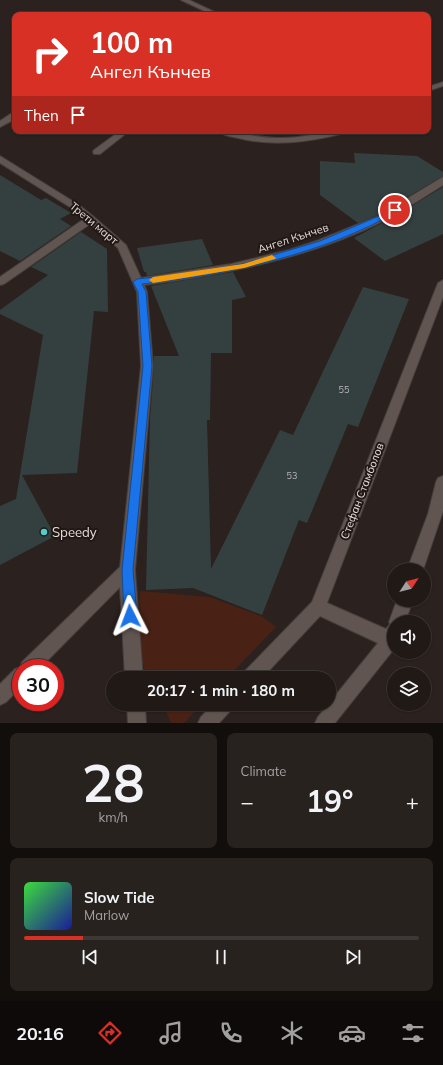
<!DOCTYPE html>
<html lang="en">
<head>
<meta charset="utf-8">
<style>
	:root { --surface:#201916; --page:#28221f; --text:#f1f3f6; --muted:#a2a0a1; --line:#3d3835; --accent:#d93025 }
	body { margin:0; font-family:Mulish,sans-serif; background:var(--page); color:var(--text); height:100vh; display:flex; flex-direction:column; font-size:15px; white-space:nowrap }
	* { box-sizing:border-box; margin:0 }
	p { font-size:13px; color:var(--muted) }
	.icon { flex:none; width:22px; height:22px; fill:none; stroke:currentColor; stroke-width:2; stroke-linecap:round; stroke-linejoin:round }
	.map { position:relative; height:723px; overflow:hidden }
	.drawer { display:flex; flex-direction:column; gap:10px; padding:10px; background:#120e0c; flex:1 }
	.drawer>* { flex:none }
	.top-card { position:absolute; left:12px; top:12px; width:419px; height:122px; border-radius:8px; box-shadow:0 1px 3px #0004,0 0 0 1px var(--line); background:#d93025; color:#fff; overflow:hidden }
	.needle { width:26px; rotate:54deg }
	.controls { position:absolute; left:387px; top:563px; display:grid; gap:8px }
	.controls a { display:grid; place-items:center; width:44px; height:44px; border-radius:50%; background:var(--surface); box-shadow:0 1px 3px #0004,0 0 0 1px var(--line); font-size:20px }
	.speed { position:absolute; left:12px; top:659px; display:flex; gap:8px; font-size:20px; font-weight:700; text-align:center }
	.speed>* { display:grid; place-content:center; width:52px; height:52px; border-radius:50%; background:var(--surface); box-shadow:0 1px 3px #0004,0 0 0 1px var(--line); line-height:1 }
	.speed .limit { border:6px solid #d22; background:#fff; color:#111 }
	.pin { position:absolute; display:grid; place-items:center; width:34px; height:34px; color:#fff; margin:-17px; border:2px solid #fff; border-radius:50%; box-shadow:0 1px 4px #0007 }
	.me { position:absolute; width:44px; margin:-22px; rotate:357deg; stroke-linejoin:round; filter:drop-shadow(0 0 3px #0008) }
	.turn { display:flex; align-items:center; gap:14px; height:84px; padding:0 12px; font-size:18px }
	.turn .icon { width:52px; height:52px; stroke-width:2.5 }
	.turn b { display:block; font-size:28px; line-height:34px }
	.then { display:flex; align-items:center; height:38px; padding:0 12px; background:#0003; gap:8px; font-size:15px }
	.big { font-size:30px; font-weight:700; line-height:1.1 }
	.drawer .card { flex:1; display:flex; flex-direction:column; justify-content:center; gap:6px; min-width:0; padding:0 14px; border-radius:8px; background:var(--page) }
	.drawer .dial { align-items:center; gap:0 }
	.dial b { font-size:52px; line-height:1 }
	.song { display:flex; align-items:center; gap:12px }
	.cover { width:48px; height:48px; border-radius:6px; background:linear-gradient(135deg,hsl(120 70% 55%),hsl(240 70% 35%)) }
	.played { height:4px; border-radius:2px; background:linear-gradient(90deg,var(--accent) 15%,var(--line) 15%) }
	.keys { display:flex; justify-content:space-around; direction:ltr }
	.heat { display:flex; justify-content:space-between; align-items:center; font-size:22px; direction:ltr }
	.drawer .tiles { flex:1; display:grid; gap:10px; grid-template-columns:1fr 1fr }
	.card:last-child { grid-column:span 2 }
	.trip { position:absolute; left:106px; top:671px; width:230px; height:40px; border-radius:20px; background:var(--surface); box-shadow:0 1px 3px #0004,0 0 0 1px var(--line); font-weight:700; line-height:40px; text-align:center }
	.menu { display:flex; height:64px; justify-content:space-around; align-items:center; background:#0d0a09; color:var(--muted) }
	.menu .icon { width:28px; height:28px }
	.menu .current { color:var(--accent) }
	.menu b { font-size:18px; color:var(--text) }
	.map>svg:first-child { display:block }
</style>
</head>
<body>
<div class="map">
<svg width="443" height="723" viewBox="0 0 443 723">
	<rect width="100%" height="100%" fill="#2b211e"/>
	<g fill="#4a2215">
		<polygon points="140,591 210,597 263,617 276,627 227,678 147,678 138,648"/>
		<polygon points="163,704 202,704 184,723 171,723"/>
	</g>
	<g fill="#344040">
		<polygon points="354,153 417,156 443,172 443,176 377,215 358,223 320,195 320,161 355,163"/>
		<polygon points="0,175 41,200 46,198 71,213 60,219 71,226 20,261 0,251"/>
		<polygon points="443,187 443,234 385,261 354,238 393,217"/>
		<polygon points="81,232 107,249 108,312 94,311 77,473 22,475 55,536 0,565 0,506 16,499 43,335 0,314 0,310 48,275 31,267"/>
		<polygon points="202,239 213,265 147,276 146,272 144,272 137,248"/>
		<polygon points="233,272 246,297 232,300 232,353 211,353 210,420 207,420 211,569 280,430 293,435 363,287 409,299 358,427 348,424 307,523 299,520 262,615 193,588 146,590 150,419 154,366 154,356 179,356 151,286"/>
	</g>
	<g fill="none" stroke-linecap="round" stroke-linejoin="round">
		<defs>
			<g id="minor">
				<polygon points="181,0 189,0 221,15 213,15"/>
				<polygon points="443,82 443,86 428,91 428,87"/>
				<polygon points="12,113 15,113 15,119 0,127 0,121"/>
				<polygon points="120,131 129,131 100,154 94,154 93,152 94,150"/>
				<path d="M 218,131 C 239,131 260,139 282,138 C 304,138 325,131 346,131 L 345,133 C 309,142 274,147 238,138 C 232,137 222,135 218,131 Z"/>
				<path d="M 0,156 L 79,205 L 94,217 L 126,245 L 141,278 L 231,264 L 289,250 L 319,240 L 378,216 L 443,177 L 443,185 L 440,187 C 422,198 404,210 385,220 C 311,258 226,274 144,285 L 147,292 L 153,366 L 135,570 L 143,678 L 125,678 L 120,587 L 40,668 L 21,668 L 21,687 L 6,702 L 0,705 L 0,684 L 15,669 L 20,667 L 22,662 L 120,567 L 141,366 L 137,292 L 118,248 L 90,224 L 4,284 L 0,285 L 0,277 L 84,219 L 73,209 L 0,163 Z"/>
				<polygon points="443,280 443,297 327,603 386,629 390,624 389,622 397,600 413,600 405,622 394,622 394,649 335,723 315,723 318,717 378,643 320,616 262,678 241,678 244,672 312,602 438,283"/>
				<polygon points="443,476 443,511 423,570 407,570 428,514 436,482 438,478"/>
				<polygon points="127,704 145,704 146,723 128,723"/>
				<polygon points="213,704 234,704 231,710 219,723 198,723 201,717"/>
			</g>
		</defs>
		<use href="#minor" stroke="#453e3b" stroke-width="2"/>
		<use href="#minor" fill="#605551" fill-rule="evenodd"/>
	</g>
	<path fill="#1a73e8" stroke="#114b97" d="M 395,207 L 399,210 L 398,211 C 325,254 226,275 142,284 L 146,292 L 152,366 L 133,570 L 137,616 L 135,620 L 130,622 L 126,620 L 124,616 L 122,570 L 143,366 L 138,292 L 133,282 L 137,279 L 174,275 L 243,264 L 320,241 L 379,216 Z"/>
	<polygon fill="#f59e0b" points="272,255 276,258 275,259 244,268 153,283 149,280 153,277 243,264"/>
	<circle fill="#53cdcb" stroke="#211815" stroke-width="1.5" cx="44" cy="532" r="4"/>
	<g text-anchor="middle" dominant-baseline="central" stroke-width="4" stroke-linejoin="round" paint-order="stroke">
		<g font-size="9" fill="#b9b6b5">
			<text x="344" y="389">55</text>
			<text x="292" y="475">53</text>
		</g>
		<g font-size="11" fill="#e5dedc" stroke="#211815">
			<text transform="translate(94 223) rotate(40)">Трети март</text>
			<text transform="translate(293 238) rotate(-18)">Ангел Кънчев</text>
			<text transform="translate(362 491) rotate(-69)">Стефан Стамболов</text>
		</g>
		<g font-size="13" fill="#e5dedc" stroke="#211815" text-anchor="start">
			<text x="52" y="532">Speedy</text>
		</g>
	</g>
</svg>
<div class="controls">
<a><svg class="needle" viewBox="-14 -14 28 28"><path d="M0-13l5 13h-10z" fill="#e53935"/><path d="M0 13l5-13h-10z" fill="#a2a0a1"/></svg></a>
<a><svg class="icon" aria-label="sound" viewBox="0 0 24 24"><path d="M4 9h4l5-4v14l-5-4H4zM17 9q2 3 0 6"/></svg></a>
<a><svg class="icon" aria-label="layers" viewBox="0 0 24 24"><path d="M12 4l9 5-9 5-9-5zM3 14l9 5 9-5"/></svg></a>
</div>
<div class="speed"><div class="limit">30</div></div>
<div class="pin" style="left:395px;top:210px;background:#d93025"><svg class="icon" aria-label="arrive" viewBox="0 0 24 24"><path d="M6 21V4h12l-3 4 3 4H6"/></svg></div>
<svg class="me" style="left:130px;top:616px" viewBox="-20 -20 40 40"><path d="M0-17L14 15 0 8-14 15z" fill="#1a73e8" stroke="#fff" stroke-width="4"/></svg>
<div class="trip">20:17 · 1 min · 180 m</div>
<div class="top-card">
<div class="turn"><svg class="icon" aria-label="right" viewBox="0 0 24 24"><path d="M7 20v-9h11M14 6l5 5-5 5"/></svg><div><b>100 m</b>Ангел Кънчев</div></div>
<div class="then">Then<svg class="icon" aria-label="arrive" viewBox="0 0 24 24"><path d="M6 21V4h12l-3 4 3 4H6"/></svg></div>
</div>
</div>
<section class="drawer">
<div class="tiles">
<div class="card dial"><b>28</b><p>km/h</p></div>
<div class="card"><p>Climate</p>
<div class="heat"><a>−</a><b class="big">19°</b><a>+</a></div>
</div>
<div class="card">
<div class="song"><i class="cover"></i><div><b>Slow Tide</b><p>Marlow</p></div></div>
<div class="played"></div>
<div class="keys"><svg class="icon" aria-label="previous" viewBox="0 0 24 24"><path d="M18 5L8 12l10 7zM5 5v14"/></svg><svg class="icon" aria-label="pause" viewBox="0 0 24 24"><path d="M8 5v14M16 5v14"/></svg><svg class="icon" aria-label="next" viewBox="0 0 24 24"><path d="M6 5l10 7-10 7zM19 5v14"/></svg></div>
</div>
</div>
</section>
<nav class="menu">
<b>20:16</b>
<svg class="icon current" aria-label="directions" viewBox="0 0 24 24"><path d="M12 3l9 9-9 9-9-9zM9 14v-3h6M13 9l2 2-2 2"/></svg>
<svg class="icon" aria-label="music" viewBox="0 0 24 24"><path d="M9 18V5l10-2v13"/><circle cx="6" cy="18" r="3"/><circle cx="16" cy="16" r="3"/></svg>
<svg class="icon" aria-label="phone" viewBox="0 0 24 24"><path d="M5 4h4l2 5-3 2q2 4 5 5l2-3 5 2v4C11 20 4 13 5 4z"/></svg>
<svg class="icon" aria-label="climate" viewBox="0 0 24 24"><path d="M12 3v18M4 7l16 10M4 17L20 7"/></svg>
<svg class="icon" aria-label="car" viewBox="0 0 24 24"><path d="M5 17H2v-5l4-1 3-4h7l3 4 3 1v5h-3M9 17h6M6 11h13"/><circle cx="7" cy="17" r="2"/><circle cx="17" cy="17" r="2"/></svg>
<svg class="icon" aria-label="filters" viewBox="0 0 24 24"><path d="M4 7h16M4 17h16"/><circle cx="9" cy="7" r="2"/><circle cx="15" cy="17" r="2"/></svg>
</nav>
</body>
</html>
